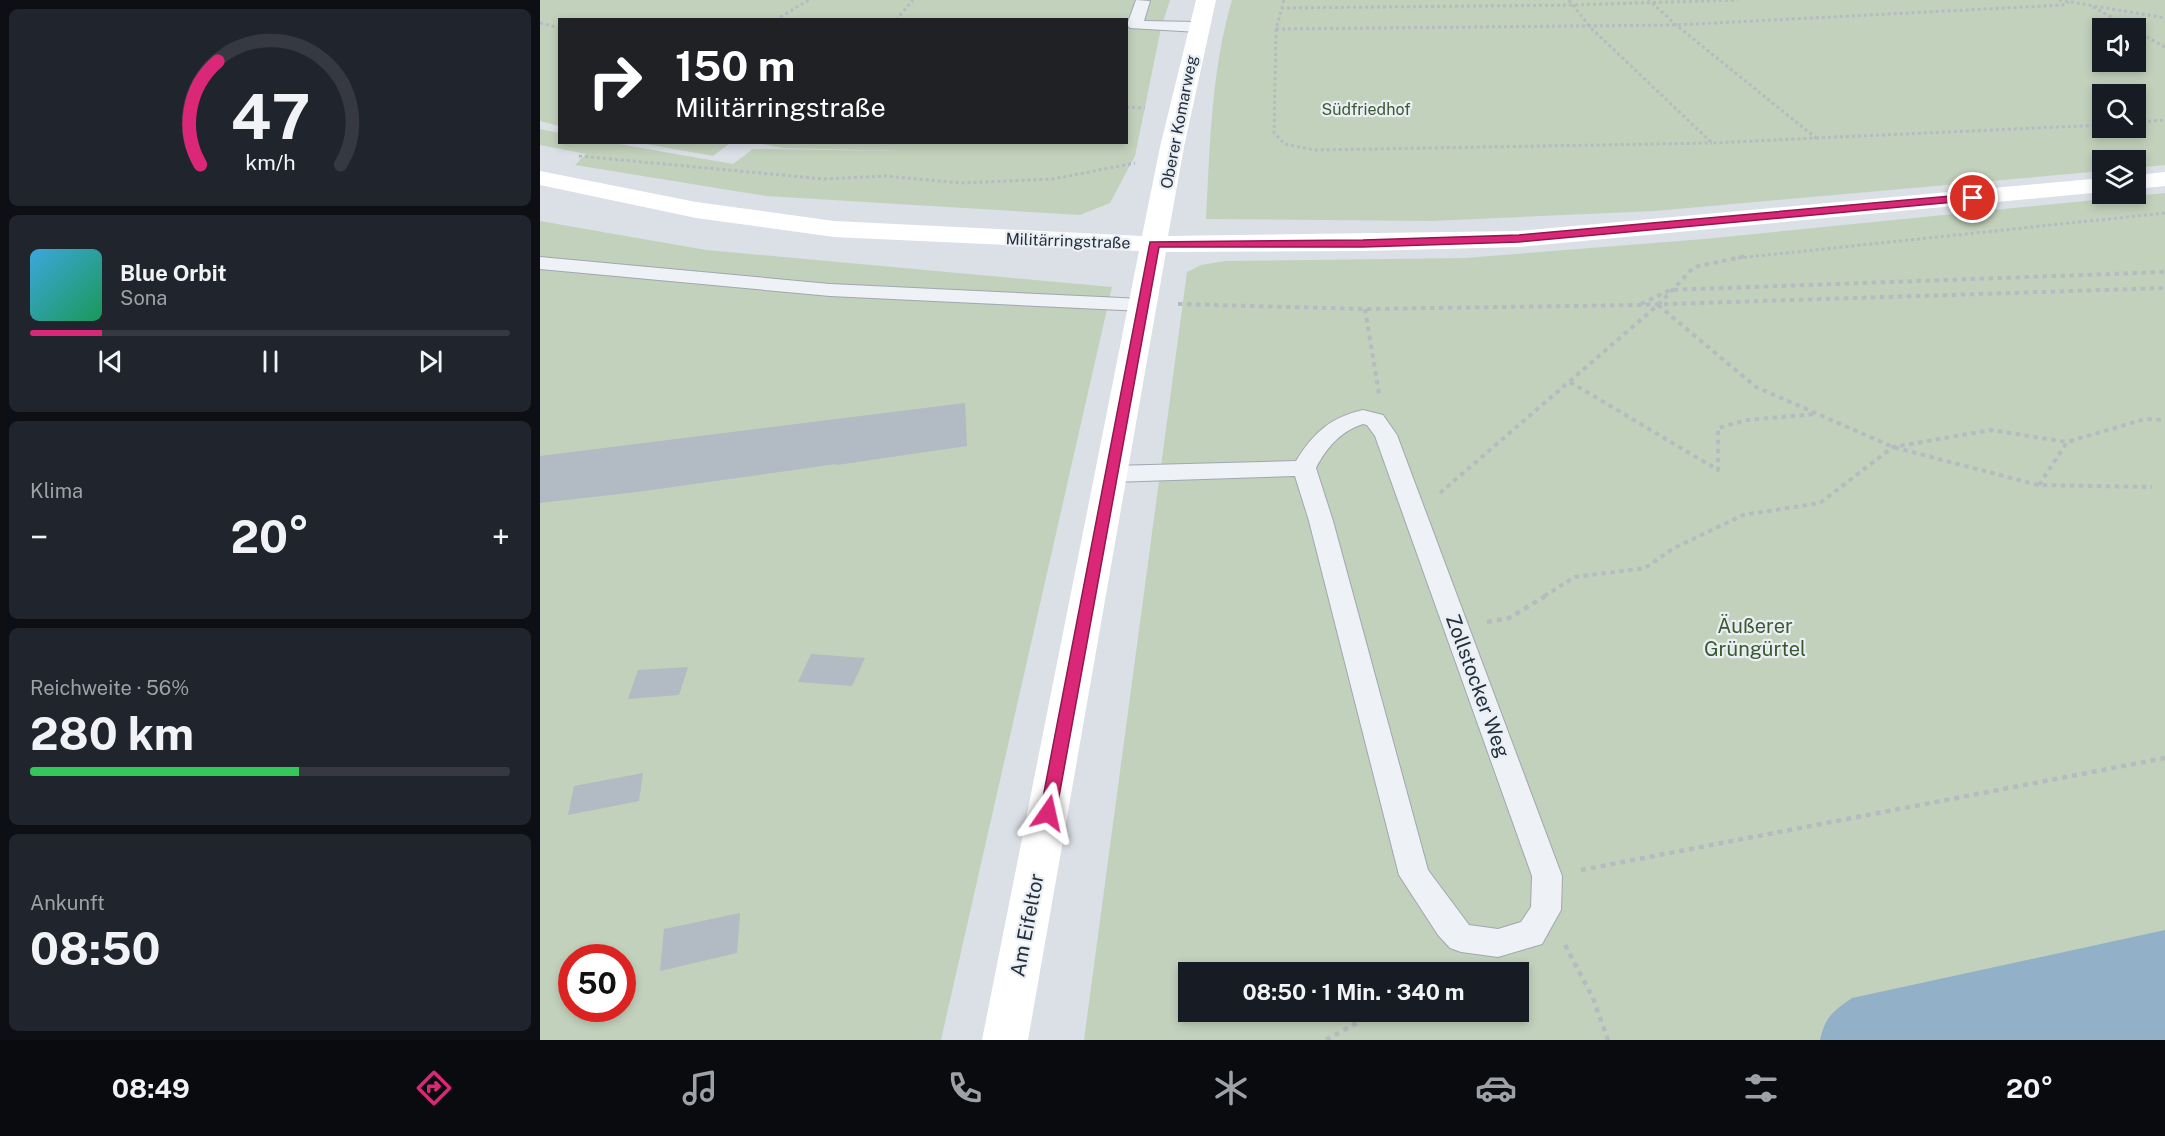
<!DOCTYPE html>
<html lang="de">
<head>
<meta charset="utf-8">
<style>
	:root { --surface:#171b24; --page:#20242c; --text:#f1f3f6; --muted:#9ea1a6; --line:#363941; --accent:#db2777 }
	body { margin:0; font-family:"Public Sans",sans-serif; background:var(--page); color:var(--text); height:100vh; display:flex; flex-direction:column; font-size:22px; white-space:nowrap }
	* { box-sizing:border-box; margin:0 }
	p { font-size:20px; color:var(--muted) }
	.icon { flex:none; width:33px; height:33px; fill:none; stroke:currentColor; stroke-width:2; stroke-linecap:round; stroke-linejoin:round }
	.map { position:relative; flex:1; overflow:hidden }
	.sheet { display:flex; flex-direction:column; gap:9px; padding:9px; background:#0d0f14; width:540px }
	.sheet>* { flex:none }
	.guide { position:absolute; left:18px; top:18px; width:570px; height:126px; border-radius:0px; box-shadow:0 3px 9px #0003; background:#202124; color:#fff; overflow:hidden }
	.buttons { position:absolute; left:1552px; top:18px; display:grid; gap:12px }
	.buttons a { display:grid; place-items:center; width:54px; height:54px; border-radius:0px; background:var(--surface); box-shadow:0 3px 9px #0003; font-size:30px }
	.speed { position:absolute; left:18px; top:944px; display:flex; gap:12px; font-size:30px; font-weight:700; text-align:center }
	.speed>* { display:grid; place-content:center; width:78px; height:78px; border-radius:50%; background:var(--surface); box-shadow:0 3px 9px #0003; line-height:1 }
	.speed .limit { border:9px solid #d22; background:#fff; color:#111 }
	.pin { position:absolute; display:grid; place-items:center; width:51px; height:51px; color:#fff; margin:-26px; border:3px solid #fff; border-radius:50%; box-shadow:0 2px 6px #0007 }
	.me { position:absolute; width:66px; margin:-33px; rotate:11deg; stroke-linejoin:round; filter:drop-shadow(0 0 4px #0008) }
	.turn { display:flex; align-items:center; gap:21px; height:126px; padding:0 18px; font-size:27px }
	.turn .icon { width:78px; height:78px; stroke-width:2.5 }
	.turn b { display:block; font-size:42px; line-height:51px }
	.big { font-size:45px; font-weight:700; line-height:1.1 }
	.sheet .tile { flex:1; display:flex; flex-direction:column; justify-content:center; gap:9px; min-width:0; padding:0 21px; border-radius:9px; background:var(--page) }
	.sheet .dial { align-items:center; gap:0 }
	.dial svg { height:156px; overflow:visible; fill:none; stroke:var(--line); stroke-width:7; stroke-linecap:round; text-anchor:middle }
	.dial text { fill:var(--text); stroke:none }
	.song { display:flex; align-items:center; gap:18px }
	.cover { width:72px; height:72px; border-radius:9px; background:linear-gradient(135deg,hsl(200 70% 55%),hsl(150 70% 35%)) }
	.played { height:6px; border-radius:3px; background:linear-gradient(90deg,var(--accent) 15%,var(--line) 15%) }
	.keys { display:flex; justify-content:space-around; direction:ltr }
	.heat { display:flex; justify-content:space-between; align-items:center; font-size:33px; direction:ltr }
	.charge { height:9px; border-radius:4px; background:linear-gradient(90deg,#34c759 56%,var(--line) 0) }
	.trip { position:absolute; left:638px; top:962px; width:351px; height:60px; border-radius:0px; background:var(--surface); box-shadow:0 3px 9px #0003; font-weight:700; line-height:60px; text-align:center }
	.dock { display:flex; height:96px; justify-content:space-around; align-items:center; background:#090b0e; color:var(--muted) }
	.dock .icon { width:42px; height:42px }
	.dock .current { color:var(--accent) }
	.dock b { font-size:27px; color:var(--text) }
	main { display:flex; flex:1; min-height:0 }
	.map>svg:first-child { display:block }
</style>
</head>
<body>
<main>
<section class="sheet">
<div class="tile dial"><svg viewBox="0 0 100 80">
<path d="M14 69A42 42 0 1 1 86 69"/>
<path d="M14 69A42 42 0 0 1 23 16" stroke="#db2777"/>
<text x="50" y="56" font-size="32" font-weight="700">47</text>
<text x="50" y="72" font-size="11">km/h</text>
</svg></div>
<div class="tile">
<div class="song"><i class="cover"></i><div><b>Blue Orbit</b><p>Sona</p></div></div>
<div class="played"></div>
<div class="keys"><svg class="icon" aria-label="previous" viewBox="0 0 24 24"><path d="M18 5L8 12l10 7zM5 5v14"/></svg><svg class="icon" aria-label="pause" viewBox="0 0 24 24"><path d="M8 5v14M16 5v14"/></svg><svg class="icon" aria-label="next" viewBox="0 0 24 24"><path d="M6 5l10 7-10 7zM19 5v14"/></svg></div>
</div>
<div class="tile"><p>Klima</p>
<div class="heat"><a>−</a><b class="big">20°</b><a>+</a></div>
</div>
<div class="tile"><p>Reichweite · 56%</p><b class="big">280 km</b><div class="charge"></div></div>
<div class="tile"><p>Ankunft</p><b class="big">08:50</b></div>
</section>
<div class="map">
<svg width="1625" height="1040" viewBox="0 0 1625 1040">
	<rect width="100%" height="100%" fill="#dbe0e6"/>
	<g fill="#c2d1bc" fill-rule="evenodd">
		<polygon points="0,0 630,0 621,28 595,156 570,203 540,215 226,196 35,165 46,154 0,145 0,129 19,133 20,142 73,143 193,164 213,149 361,151 244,148 217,143 586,142 586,20 20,20 19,126 0,121"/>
		<path d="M 692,0 L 1625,0 L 1625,165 L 1596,168 L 1596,160 L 1563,160 L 1563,171 L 1115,211 L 892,221 L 666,219 C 670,145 671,72 692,0 ZM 1563,28 L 1596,28 L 1596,62 L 1563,62 ZM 1563,94 L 1596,94 L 1596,128 L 1563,128 Z"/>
		<polygon points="101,143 190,143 173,156"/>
		<path d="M 1625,193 L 1625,1040 L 544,1040 L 647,272 L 661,265 L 685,261 L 925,258 L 1164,239 ZM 648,972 L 978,972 L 978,1011 L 648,1011 Z"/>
		<path d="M 0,221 L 166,250 L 572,287 L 401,1040 L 0,1040 ZM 32,957 L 82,957 L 82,1008 L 32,1008 Z"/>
	</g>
	<path fill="#93b0c9" d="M 1625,930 L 1625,1040 L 1280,1040 C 1285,1017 1293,1011 1312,998 Z"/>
	<g fill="#b2bac3">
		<polygon points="425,403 427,446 297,465 296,464 97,492 0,503 0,456"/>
		<polygon points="271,654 325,658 312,686 258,682"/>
		<polygon points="148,667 139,695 88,699 98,670"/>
		<polygon points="103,773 99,801 28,815 34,786"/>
		<polygon points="200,913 197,953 120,971 124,929"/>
	</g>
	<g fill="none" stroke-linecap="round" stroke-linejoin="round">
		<defs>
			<g id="lane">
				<polygon points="596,0 610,1 604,21 658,22 666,27 658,32 590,28 587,25"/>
				<polygon points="0,257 290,284 603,299 610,301 613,305 610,309 603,311 290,296 0,269"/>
				<path d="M 823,410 L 843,415 L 857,435 L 1022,876 L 1021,910 L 1002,944 L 958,957 L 921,952 L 910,948 L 898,935 L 859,875 L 769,521 L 755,476 L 572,482 L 564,479 L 560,474 L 564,469 L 572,466 L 756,461 C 773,433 791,417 823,410 ZM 823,424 L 827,425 L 835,436 L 992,876 L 991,907 L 981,922 L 958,929 L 929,925 L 888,870 L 793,521 L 776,468 C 786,448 801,431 823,424 Z"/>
			</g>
		</defs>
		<use href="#lane" stroke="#a0a7b0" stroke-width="2"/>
		<g stroke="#b5bbc1" stroke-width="3" stroke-dasharray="3 3" stroke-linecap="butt">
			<polyline points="744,0 736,29 734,133 745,144 774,150 1172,143"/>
			<polyline points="1029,0 1050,27 1172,143 1276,138 1136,25 1109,0"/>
			<polyline points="1519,0 1625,18"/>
			<polyline points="1553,7 1591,28"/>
			<polyline points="741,8 1033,5 1198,0"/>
			<polyline points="235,20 269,0"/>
			<polyline points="356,20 373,0"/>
			<polyline points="0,23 20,28"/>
			<polyline points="736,29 1136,25 1523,5 1529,2"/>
			<polyline points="1596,31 1625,47"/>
			<polyline points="586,107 605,108"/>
			<polyline points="1596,122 1625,120"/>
			<polyline points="1276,138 1563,125"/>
			<polyline points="39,156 284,179 346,176 420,183 513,179 595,163"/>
			<polyline points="1198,258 1625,213"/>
		</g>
		<g stroke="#b5bbc1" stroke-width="4" stroke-dasharray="4.5 4.5" stroke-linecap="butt">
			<polyline points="638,304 825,309 1098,305 1625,288"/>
			<polyline points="1101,304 1130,290 1625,272"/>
			<polyline points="1118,305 1216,387 1353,447 1498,485 1612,487"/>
			<polyline points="825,309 839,394"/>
			<polyline points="1030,382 1178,470 1178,428 1207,420 1276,414"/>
			<polyline points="1499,485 1527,442 1605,419 1625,420"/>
			<polyline points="900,493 1118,305 1154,267 1206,256"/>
			<polyline points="1004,596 1035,577 1105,568 1134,548 1203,515 1280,503 1353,447 1451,430 1527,442"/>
		</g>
		<g stroke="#b5bbc1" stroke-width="4.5" stroke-dasharray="5 5" stroke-linecap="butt">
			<polyline points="947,622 969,618 1007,595"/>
			<polyline points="1041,870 1625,758"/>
			<polyline points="1025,945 1053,998 1068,1040"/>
			<polyline points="786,1040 838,1011"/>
		</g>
		<use href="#lane" fill="#eef1f5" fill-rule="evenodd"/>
		<g fill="#fff" fill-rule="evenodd">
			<polygon points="656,0 676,0 644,147 628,236 979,231 1563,178 1563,192 979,247 823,251 626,252 488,1040 442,1040 599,251 294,237 156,218 0,185 0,171 156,202 294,221 602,236 620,147"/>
			<polygon points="1625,172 1625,186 1596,189 1596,175"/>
		</g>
	</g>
	<polygon fill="#db2777" stroke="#8e194d" stroke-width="1.5" points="1433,194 1438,198 1436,200 979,242 823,247 619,247 516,813 514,818 508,820 502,818 500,813 610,242 823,240 979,235"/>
	<g text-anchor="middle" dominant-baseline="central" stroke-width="4.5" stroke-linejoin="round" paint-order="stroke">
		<g font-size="16" fill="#3b5931" stroke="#eaeff4">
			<text x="826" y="109">Südfriedhof</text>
		</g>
		<g font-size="16" fill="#242f3d" stroke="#eaeff4">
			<text transform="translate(639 122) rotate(-79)">Oberer Komarweg</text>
			<text transform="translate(528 241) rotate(2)">Militärringstraße</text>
		</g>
		<g font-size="20" fill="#3b5931" stroke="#eaeff4">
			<text x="1215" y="626">Äußerer<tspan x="1215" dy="23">Grüngürtel</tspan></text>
		</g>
		<g font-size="20" fill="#242f3d" stroke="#eaeff4">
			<text transform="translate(938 686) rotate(70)">Zollstocker Weg</text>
			<text transform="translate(487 925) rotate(-79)">Am Eifeltor</text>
		</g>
	</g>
</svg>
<div class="buttons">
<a><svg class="icon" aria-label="sound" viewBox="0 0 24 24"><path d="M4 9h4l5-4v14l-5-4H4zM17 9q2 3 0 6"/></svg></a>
<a><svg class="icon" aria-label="search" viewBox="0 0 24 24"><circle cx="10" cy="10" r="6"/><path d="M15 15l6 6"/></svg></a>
<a><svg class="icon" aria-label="layers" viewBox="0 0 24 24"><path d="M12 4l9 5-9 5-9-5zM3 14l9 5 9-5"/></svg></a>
</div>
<div class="speed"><div class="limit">50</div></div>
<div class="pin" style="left:1433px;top:198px;background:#d93025"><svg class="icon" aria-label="arrive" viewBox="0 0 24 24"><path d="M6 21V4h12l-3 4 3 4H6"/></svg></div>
<svg class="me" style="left:508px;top:813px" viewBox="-20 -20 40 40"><path d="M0-17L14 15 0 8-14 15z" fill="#db2777" stroke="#fff" stroke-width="4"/></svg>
<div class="trip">08:50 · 1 Min. · 340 m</div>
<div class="guide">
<div class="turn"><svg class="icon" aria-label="right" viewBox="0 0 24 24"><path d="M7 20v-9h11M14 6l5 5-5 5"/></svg><div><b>150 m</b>Militärringstraße</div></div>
</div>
</div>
</main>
<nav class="dock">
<b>08:49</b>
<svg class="icon current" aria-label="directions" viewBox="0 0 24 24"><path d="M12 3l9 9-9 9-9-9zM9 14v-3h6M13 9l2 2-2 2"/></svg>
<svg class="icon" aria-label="music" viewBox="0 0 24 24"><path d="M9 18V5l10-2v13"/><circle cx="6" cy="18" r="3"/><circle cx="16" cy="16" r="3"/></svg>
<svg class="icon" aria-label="phone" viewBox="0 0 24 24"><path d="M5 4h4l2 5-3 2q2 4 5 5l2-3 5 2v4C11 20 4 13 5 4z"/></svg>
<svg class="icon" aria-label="climate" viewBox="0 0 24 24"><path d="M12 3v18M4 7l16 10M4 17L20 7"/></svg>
<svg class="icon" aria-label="car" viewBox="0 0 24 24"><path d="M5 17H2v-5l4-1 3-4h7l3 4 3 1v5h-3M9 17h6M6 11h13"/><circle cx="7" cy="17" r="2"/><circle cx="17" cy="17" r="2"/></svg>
<svg class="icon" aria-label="filters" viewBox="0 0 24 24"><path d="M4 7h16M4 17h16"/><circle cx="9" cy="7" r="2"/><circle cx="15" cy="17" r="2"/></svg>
<b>20°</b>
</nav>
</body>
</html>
